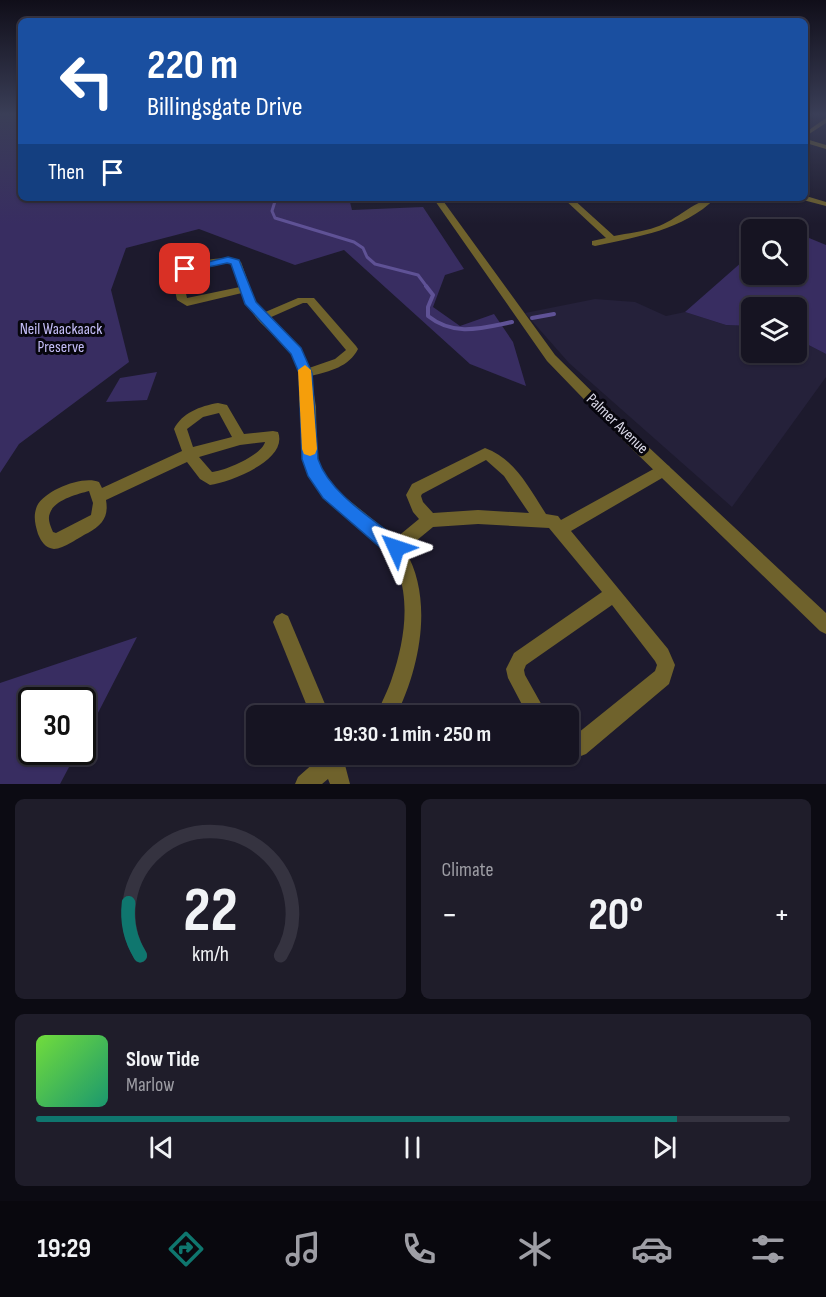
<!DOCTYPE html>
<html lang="en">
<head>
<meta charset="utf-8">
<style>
	:root { --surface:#161422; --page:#1f1d2a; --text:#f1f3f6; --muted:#9e9ea5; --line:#353340; --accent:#0f766e }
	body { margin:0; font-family:"Sofia Sans Condensed",sans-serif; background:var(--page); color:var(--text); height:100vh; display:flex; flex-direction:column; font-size:22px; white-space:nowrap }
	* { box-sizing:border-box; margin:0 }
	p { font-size:20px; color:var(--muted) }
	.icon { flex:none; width:33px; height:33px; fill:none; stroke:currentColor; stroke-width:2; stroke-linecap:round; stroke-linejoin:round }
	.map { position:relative; height:784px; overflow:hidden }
	.drawer { display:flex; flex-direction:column; gap:15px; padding:15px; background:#0c0b13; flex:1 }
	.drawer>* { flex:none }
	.hud { position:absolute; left:18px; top:18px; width:790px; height:183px; border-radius:9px; box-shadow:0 2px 4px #0004,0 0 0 2px var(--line); background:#1a4fa0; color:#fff; overflow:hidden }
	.buttons { position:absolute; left:741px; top:219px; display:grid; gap:12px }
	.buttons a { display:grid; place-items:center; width:66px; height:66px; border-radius:9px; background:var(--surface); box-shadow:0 2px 4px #0004,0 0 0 2px var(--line); font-size:30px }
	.speed { position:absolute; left:18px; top:687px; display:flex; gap:12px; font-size:30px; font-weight:700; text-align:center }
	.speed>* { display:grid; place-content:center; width:78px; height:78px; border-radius:50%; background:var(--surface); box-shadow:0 2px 4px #0004,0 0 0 2px var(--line); line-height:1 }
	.speed .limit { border:3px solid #111; border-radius:9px; background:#fff; color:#111 }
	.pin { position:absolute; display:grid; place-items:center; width:51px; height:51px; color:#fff; margin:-26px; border-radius:12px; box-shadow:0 3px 9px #0006 }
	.me { position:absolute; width:66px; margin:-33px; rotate:312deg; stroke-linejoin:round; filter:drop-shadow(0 0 4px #0008) }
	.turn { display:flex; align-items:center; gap:21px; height:126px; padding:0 30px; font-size:27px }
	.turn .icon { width:78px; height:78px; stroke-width:2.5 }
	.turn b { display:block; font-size:42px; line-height:51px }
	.then { display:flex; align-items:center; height:57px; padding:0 30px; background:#0003; gap:12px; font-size:22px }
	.big { font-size:45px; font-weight:700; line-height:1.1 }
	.drawer .card { flex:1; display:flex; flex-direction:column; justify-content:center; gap:9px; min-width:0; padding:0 21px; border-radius:9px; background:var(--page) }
	.drawer .dial { align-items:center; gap:0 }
	.dial svg { height:156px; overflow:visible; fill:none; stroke:var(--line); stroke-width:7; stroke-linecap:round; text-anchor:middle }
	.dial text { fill:var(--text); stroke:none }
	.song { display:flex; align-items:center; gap:18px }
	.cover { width:72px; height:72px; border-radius:9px; background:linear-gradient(135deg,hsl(100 70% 55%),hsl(160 70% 35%)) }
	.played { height:6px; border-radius:3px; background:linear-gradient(90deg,var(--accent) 85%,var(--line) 85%) }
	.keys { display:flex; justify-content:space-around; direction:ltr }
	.heat { display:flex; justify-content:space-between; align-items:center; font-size:33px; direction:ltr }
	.drawer .tiles { flex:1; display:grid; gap:15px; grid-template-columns:1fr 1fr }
	.card:last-child { grid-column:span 2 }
	.trip { position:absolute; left:246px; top:705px; width:333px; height:60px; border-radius:9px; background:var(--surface); box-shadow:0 2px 4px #0004,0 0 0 2px var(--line); font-weight:700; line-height:60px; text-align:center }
	.tabs { display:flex; height:96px; justify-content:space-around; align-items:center; background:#09080e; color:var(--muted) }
	.tabs .icon { width:42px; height:42px }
	.tabs .current { color:var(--accent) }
	.tabs b { font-size:27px; color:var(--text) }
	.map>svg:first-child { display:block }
</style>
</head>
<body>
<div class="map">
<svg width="826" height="784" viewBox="0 0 826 784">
	<rect width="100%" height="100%" fill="#1d1a2d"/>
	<polygon fill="#25213a" points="595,299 635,302 666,316 685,312 726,325 751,326 752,352 796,352 797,339 826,354 826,377 732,507 569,363 525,313"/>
	<g fill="#382d61">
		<polygon points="3,114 21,114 21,198 349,198 352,210 423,207 464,269 445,275 433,307 460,326 494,314 513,342 526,386 470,364 344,250 295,265 199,229 126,248 111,290 129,362 19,444 0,473 0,115"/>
		<polygon points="797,233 826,245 826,354 797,339 796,308 752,308 751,326 726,325 685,312 751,254 752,274 796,274"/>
		<polygon points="157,372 147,400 106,402 120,378"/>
		<polygon points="137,637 83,742 82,700 32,700 32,752 77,752 60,784 0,784 0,683"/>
	</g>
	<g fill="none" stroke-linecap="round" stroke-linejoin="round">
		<polyline stroke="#5f5296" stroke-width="3" points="276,198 272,211 275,218 354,242 363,248 367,257 375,264 418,275 427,287"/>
		<g stroke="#5f5296" stroke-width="4">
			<path d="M 426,286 L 433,295 L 428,307 L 428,316 C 454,337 482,328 512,322"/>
			<polyline points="532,318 554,314"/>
		</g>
		<g fill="#6f622c" fill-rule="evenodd">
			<polygon points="826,118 826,123 806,136 806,132"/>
			<polygon points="806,139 826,145 826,149 806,143"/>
			<polygon points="806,196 826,202 826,206 803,200 802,198 806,198"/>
			<path d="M 563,198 L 572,198 L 614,236 C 628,233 643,232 656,227 C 676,221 697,198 716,198 C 681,231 640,236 595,246 L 592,245 L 592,241 L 606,238 Z"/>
			<path d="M 231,258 L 241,262 L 254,298 L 263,313 L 298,298 L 314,298 L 356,346 L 358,349 C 349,367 330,371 311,376 L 316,407 L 317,459 L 322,470 L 340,493 L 396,538 L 419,519 L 413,512 L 406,495 L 412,484 L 485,448 C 515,459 529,488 546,514 L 558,516 L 561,520 L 659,466 L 664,464 L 669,466 L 671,470 L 669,474 L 571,531 L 668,649 L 675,665 L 669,684 L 586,754 L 568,761 L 561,758 L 559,754 L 568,754 L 568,741 L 655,671 L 657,665 L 655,661 L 612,605 L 526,665 L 524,670 L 525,675 L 548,716 L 528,716 L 508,678 L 506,669 L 514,653 L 602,592 L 549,528 L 478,524 L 433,527 L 405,550 C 434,599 420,667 396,716 L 376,716 C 381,703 388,691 392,678 C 407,635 415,576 378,541 C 356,520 328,506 312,479 C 293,446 309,404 298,368 C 291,346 273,336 258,320 C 251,312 246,302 242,293 L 187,306 L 177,300 L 172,276 C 185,262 212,258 231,258 ZM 223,264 L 232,264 L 240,287 L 187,298 L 182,277 L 199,268 ZM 303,303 L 307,303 L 346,350 L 335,359 L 309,368 L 295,343 L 269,318 ZM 486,460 L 504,476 L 529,513 L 478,510 L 433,513 L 423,502 L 421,496 L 422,494 Z"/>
			<path d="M 218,403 L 227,405 L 244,434 L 273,431 L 278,432 C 289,460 230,482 210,485 L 200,479 L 187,462 L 106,500 C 109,517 102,525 88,533 C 79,537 64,549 54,549 C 45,548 41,541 38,534 C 35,524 33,516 37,506 C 45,490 83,475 99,482 L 102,488 L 182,451 L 174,429 C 182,413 200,406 218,403 ZM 219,413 L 232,437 L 193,447 L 187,429 L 203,417 ZM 265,442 C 262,455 225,471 212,472 L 199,457 L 240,445 ZM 89,491 L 93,503 L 91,515 L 56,533 L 53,532 C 51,527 47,519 50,513 C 54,500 78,494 89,491 Z"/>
			<polygon points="282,613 288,616 330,716 311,716 273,622 276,616"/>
			<polygon points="324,754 353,754 350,761 345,765 350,784 330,784 328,779 322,784 295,784 298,777"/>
		</g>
		<polygon fill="#6f622c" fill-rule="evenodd" points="433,198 441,198 555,355 642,441 826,613 826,634 820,631 632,449 547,361"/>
	</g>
	<linearGradient id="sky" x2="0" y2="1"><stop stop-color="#100e19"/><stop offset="0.51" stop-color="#3a3e57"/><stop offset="1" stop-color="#3a3e57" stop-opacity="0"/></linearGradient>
	<rect width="826" height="224" fill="url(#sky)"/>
	<path fill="#1a73e8" stroke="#114b97" stroke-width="1.5" d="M 228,257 L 239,260 L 256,302 L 301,348 L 312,373 L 318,459 C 329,493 374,520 402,542 L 404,548 L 402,555 L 396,557 L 389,555 L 323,498 L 308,476 L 302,459 L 299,373 L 291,354 L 245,304 L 231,264 L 227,263 L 185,272 L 180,269 Z"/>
	<polygon fill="#f59e0b" points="305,365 311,370 317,449 315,454 310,456 304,454 302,449 298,370"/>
	<g text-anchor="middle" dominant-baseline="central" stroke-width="6" stroke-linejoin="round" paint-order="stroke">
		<g font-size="16" fill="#c4bdf7" stroke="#07060e">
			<text x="61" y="329">Neil Waackaack<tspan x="61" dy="18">Preserve</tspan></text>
		</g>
		<g font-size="16" fill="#d9d8e6" stroke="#07060e">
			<text transform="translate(617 424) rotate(44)">Palmer Avenue</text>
		</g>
	</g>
</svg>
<div class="buttons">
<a><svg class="icon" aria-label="search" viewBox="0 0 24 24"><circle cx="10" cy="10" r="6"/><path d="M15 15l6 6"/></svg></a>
<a><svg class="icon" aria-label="layers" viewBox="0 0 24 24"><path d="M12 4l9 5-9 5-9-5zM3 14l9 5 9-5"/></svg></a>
</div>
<div class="speed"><div class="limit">30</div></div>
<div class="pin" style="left:185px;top:269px;background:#d93025"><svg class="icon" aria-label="arrive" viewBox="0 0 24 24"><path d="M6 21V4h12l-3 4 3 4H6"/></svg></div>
<svg class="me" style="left:396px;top:548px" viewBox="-20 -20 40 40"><path d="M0-17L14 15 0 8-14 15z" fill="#1a73e8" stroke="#fff" stroke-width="4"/></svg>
<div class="trip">19:30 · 1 min · 250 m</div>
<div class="hud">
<div class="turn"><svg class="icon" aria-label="left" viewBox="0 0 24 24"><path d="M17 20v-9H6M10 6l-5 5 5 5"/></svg><div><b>220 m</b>Billingsgate Drive</div></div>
<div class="then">Then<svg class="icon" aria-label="arrive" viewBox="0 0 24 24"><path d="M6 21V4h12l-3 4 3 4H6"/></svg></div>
</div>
</div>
<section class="drawer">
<div class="tiles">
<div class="card dial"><svg viewBox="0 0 100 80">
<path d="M14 69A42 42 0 1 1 86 69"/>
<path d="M14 69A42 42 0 0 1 8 42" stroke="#0f766e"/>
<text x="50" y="56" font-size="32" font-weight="700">22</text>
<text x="50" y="72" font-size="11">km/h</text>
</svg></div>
<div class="card"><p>Climate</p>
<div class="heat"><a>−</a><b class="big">20°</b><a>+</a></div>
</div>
<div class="card">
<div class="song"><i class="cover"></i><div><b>Slow Tide</b><p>Marlow</p></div></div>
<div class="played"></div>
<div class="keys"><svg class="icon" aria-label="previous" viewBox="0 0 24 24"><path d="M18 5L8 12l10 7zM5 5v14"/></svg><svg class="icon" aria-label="pause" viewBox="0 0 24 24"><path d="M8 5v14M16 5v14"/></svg><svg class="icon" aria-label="next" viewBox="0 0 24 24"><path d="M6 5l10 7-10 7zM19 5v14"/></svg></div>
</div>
</div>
</section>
<nav class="tabs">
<b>19:29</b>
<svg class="icon current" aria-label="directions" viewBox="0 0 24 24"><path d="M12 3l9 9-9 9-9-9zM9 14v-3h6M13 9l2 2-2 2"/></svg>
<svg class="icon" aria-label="music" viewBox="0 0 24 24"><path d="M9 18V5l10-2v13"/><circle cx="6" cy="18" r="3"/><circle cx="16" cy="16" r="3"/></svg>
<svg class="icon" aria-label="phone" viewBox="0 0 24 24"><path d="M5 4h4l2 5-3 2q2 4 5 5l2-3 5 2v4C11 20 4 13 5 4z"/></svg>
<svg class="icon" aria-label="climate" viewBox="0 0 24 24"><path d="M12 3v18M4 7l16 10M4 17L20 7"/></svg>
<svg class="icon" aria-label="car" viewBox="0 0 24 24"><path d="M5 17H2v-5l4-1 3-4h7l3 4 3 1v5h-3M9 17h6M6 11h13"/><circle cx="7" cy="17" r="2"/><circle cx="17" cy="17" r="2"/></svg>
<svg class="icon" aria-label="filters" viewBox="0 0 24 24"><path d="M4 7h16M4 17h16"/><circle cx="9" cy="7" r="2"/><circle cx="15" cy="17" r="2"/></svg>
</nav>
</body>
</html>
